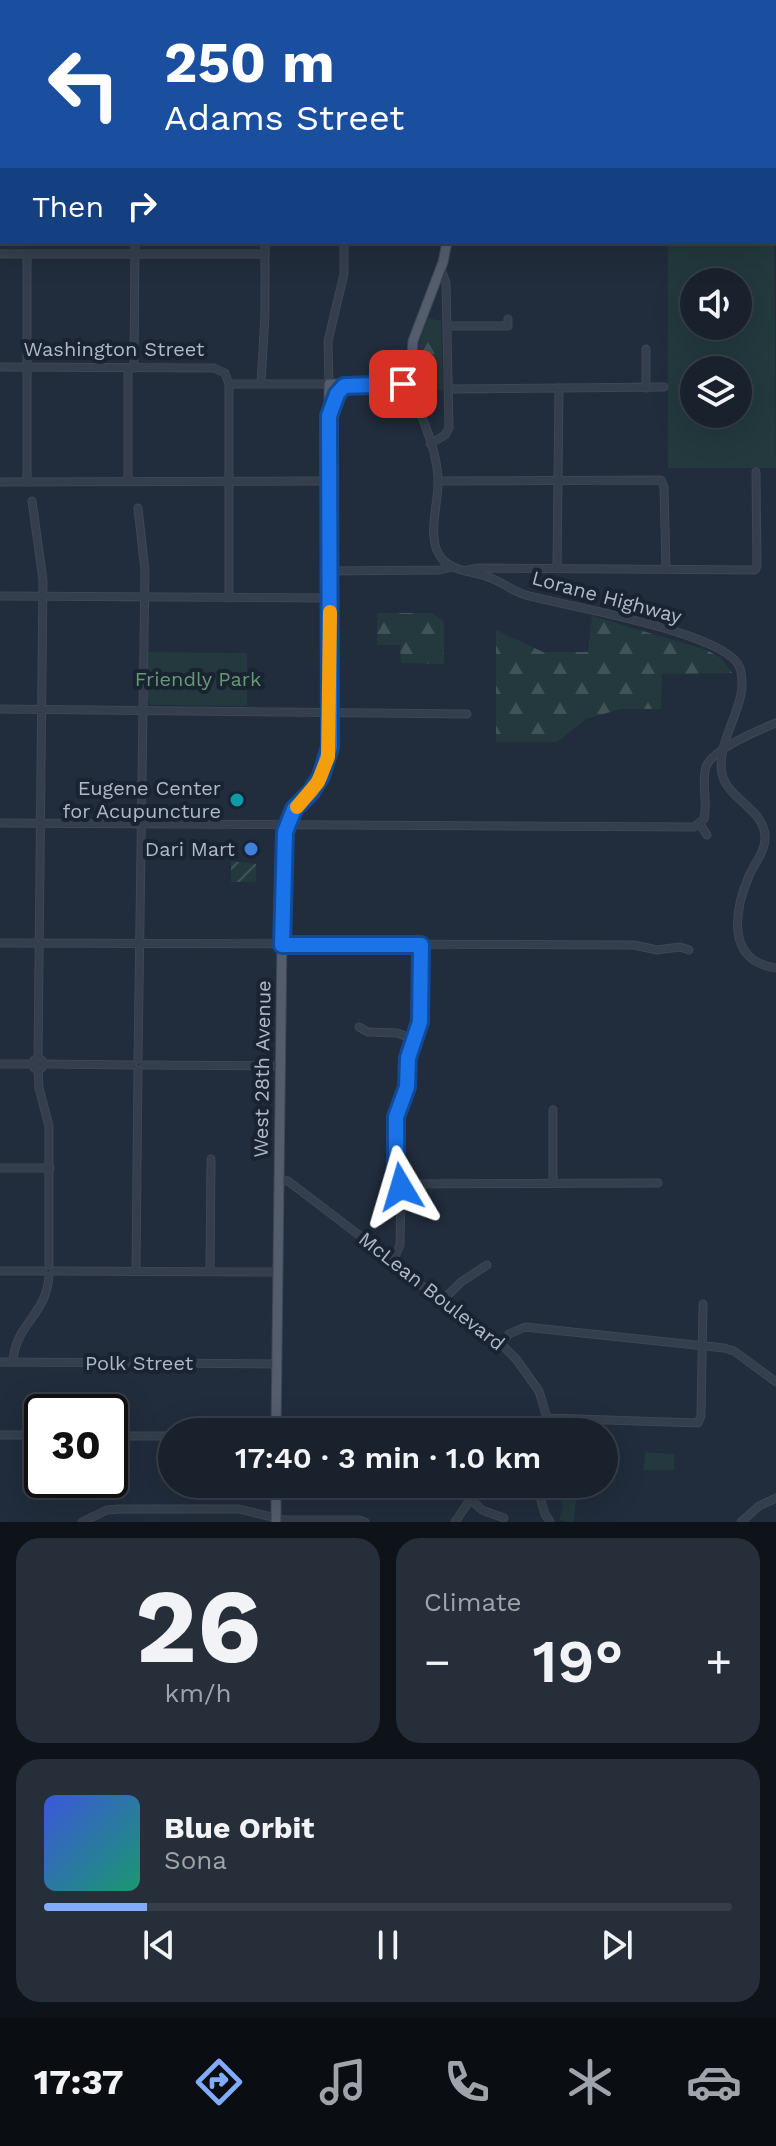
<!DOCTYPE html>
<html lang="en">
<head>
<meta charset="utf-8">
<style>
	:root { --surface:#19212d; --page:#262e39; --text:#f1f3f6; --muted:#9fa3aa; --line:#373e49; --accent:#81acfc }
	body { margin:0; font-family:"Work Sans",sans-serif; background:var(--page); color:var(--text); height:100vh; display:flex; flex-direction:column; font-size:30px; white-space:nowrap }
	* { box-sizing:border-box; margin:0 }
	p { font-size:26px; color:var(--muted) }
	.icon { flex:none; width:44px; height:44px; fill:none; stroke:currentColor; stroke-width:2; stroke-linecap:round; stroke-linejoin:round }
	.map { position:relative; height:1522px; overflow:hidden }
	.side { display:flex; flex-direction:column; gap:16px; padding:16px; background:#0e1219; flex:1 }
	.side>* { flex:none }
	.top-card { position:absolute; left:0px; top:0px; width:776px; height:244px; box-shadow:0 8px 32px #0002,0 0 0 2px var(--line); background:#1a4fa0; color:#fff; overflow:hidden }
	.tools { position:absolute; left:680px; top:268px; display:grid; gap:16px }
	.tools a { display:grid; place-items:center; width:72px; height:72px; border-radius:50%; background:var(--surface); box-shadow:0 8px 32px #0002,0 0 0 2px var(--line); font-size:40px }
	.speed { position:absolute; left:24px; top:1394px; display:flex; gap:16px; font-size:40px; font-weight:700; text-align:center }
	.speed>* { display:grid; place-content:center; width:104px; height:104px; border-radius:50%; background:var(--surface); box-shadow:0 8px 32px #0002,0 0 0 2px var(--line); line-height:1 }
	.speed .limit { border:4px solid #111; border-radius:12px; background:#fff; color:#111 }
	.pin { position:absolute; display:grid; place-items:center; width:68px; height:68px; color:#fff; margin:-34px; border-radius:16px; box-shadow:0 4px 12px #0006 }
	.me { position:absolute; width:88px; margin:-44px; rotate:353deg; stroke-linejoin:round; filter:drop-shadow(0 0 6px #0008) }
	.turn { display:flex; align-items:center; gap:28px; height:168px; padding:0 32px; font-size:36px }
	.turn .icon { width:104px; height:104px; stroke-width:2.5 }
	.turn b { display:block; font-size:56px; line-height:68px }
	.then { display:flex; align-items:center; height:76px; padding:0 32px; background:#0003; gap:16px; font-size:30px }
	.big { font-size:60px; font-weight:600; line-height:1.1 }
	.side .card { flex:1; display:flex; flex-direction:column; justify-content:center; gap:12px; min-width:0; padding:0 28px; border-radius:24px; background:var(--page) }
	.side .dial { align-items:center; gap:0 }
	.dial b { font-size:104px; line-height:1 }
	.song { display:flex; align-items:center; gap:24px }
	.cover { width:96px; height:96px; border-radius:12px; background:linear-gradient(135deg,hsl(230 70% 55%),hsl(160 70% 35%)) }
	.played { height:8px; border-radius:4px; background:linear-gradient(90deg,var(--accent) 15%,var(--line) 15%) }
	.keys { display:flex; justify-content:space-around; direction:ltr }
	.heat { display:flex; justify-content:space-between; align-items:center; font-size:44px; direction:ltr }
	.side .tiles { flex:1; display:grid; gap:16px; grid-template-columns:1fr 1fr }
	.card:last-child { grid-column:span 2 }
	.trip { position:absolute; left:158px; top:1418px; width:460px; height:80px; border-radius:40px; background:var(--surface); box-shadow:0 8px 32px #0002,0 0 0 2px var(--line); font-weight:600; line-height:80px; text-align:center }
	.dock { display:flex; height:128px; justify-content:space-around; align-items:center; background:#0a0d12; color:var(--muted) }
	.dock .icon { width:56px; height:56px }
	.dock .current { color:var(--accent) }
	.dock b { font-size:36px; color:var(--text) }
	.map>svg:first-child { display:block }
</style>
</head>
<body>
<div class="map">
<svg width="776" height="1522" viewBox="0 0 776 1522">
	<defs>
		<pattern id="forest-firs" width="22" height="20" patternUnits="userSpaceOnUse" patternTransform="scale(2)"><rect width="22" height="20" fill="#23393d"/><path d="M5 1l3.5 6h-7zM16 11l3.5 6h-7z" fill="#405458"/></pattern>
		<pattern id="garden-furrows" width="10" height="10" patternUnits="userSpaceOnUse" patternTransform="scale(2)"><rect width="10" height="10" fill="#23393d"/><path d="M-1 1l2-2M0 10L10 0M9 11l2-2" fill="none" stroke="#405458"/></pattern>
	</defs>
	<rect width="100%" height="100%" fill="#212c3c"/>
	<g fill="url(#forest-firs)">
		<path d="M 428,318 L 441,321 L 443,390 L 417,390 C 413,362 418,344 428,318 Z"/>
		<polygon points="377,613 432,613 444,622 444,664 401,663 400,645 377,645"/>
		<polygon points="592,616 707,650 721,658 732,673 662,674 661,709 621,709 586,719 557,742 496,742 496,630 543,652 588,652"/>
	</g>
	<g fill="#23393d" fill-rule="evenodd">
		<path d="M 774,173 L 776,468 L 668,468 L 668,242 L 774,242 ZM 738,282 L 738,326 L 694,326 L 694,282 ZM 694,370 L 738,370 L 738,414 L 694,414 Z"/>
		<polygon points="148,652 247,653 247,706 151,705 148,701"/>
		<polygon points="645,1452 674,1454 674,1470 643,1470"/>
		<polygon points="563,1493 573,1496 576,1500 574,1522 559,1520 563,1507 559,1497"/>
	</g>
	<polygon fill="url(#garden-furrows)" points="231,861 256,864 256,882 231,882"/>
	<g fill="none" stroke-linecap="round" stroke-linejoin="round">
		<defs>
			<g id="minor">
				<polyline points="34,0 34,2"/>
				<polyline points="671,0 671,2"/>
				<polyline points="135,2 135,0"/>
				<polyline points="0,27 2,27"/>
				<polyline points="0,141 2,141"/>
				<polyline points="774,168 776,168"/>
				<polyline points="0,254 265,254"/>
				<polyline points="27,254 27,482"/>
				<polyline points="448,326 508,326 508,319"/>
				<polyline points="646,349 646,388"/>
				<polyline points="0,367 214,368 225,373 229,384 329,384 328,341 344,274 344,242"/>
				<polyline points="134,368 135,242"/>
				<polyline points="229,384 229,598"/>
				<polyline points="261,384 265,314 265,242"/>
				<path d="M 410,385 C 420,414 436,446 438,477 C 440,502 424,540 443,560 C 455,572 473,571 488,577 C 501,581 512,591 526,595 C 564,606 728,632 740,668 C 751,704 715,738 722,774 C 728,800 766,810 765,838 C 765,852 754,864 749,876 C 734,911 726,961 776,968"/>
				<polyline points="449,389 664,387"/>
				<polyline points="430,444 445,435 449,428 446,283 441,269"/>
				<polyline points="438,481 661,480 664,487 666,568"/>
				<polyline points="0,482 330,481"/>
				<polyline points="128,482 128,368"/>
				<polyline points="32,501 43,580 38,1058"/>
				<polyline points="138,508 145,571 138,1059"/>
				<polyline points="557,568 559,388"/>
				<polyline points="467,570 479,568 755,570 757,566 756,472"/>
				<polyline points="330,571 440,570 452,567"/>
				<polyline points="0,596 330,598"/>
				<polyline points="0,709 467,714"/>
				<path d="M 0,823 L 694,827 L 704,819 C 708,802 701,783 706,767 C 712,749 759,730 776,723"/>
				<polyline points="700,824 707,835"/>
				<polyline points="0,943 634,945 657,950 680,947 689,950"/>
				<polyline points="359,1027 368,1032 397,1033 414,1039"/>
				<circle cx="38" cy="1064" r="5.5"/>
				<polyline points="0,1064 32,1064"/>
				<polyline points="44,1064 133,1065"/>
				<polyline points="144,1065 280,1066"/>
				<polyline points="38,1070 39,1088 49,1126 49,1265"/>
				<polyline points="0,1168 50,1168"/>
				<polyline points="279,1180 288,1181 393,1261 441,1302 501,1344 516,1359 539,1391 547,1418 545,1432"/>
				<polyline points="553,1183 553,1110"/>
				<polyline points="400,1184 658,1183"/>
				<polyline points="393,1261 400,1245 401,1191 396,1168 397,1113 408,1083 408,1057 420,1022 421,945"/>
				<polyline points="0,1271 43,1271"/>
				<polyline points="54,1271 278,1272"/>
				<polyline points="136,1271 138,1070"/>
				<polyline points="210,1271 211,1159"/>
				<polyline points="441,1302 461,1282 487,1265"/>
				<polyline points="501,1344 509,1334 525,1327 724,1348 734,1351 776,1382"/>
				<polyline points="0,1362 277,1364"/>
				<path d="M 13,1362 C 15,1323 46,1317 49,1276"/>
				<polyline points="547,1418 698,1423 701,1416 703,1304"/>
				<polyline points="0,1435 42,1435"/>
				<polyline points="110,1436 172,1436"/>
				<polyline points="454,1484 482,1510 504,1518"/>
				<polyline points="536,1484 545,1514 550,1522"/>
				<polyline points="82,1522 107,1510 120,1509 239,1509 284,1520 359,1520 365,1522"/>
				<polyline points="455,1522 470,1500"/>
				<polyline points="741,1522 759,1506 776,1498"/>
			</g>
			<g id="major">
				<polyline points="446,2 446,0"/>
				<polyline points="331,409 338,392 348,384"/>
				<path d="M 276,1432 L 283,853 C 284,838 285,822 295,809 C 312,785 324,781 330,747 L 329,384 L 410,385 L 413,341 L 443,262 L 447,242"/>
				<polyline points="276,1522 276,1484"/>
			</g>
		</defs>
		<use href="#minor" stroke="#3e4755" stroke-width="9"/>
		<use href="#major" stroke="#3e4755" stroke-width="11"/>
		<use href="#minor" stroke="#353e4c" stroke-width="7"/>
		<use href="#major" stroke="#535d6c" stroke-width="9"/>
	</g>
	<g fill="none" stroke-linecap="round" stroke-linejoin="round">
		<defs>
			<polyline id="route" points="401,1187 396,1168 396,1117 407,1087 408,1058 420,1022 421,945 282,945 285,832 294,809 311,792 321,776 330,747 329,416 337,394 344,386 403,384"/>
		</defs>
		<use href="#route" stroke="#114b97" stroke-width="20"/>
		<use href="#route" stroke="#1a73e8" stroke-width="14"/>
		<polyline stroke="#f59e0b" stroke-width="14" points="297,807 318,782 328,757 330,612"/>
	</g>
	<circle fill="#0f9aa8" stroke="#1a2331" stroke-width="3" cx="237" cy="800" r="8"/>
	<circle fill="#3f7fe0" stroke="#1a2331" stroke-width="3" cx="251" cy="849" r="8"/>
	<g text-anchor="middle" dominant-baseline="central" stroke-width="8" stroke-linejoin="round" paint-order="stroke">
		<g font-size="20" fill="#b0b9c8" stroke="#1a2331">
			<text x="114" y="349">Washington Street</text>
			<text transform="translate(607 597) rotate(15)">Lorane Highway</text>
			<text transform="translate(262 1069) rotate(-89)">West 28th Avenue</text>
			<text transform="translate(432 1291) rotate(38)">McLean Boulevard</text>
			<text x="139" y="1363">Polk Street</text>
		</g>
		<g font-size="20" fill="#669a74" stroke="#1a2331">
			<text x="198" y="679">Friendly Park</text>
		</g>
		<g font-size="20" fill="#b0b9c8" stroke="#1a2331" text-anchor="end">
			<text x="221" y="788">Eugene Center<tspan x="221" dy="23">for Acupuncture</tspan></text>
			<text x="235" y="849">Dari Mart</text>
		</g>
	</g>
</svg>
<div class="tools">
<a><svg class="icon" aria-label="sound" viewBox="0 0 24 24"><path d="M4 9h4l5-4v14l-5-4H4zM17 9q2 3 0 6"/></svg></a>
<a><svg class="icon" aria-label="layers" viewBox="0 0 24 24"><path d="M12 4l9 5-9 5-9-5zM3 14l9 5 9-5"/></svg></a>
</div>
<div class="speed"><div class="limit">30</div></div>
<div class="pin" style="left:403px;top:384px;background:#d93025"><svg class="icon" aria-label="arrive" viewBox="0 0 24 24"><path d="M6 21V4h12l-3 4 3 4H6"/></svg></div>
<svg class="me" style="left:401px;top:1187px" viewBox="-20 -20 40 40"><path d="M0-17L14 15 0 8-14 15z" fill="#1a73e8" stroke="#fff" stroke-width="4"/></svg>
<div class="trip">17:40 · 3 min · 1.0 km</div>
<div class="top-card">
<div class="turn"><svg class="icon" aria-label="left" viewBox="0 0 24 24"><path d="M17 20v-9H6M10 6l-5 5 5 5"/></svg><div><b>250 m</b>Adams Street</div></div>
<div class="then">Then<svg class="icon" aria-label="right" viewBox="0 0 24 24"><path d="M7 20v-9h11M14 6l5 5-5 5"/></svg></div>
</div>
</div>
<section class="side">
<div class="tiles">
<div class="card dial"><b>26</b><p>km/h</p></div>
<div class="card"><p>Climate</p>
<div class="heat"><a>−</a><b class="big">19°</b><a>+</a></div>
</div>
<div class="card">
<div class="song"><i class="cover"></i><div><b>Blue Orbit</b><p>Sona</p></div></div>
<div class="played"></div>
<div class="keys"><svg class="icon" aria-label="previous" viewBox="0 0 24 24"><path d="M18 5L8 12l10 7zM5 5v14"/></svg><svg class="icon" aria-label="pause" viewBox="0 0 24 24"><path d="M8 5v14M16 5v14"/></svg><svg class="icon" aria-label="next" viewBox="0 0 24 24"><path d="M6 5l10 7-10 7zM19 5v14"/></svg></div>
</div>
</div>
</section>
<nav class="dock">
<b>17:37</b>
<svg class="icon current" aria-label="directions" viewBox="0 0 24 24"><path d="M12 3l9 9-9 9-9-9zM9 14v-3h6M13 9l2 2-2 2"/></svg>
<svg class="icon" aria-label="music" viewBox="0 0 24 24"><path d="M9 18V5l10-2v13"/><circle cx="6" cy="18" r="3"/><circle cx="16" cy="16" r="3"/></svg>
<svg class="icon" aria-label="phone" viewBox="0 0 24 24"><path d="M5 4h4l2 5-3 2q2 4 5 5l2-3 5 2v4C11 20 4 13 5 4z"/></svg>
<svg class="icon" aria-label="climate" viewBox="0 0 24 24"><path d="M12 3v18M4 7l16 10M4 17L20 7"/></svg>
<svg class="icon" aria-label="car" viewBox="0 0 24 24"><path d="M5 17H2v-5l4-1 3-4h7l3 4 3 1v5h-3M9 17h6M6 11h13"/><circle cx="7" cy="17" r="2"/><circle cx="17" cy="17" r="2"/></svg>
</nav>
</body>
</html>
